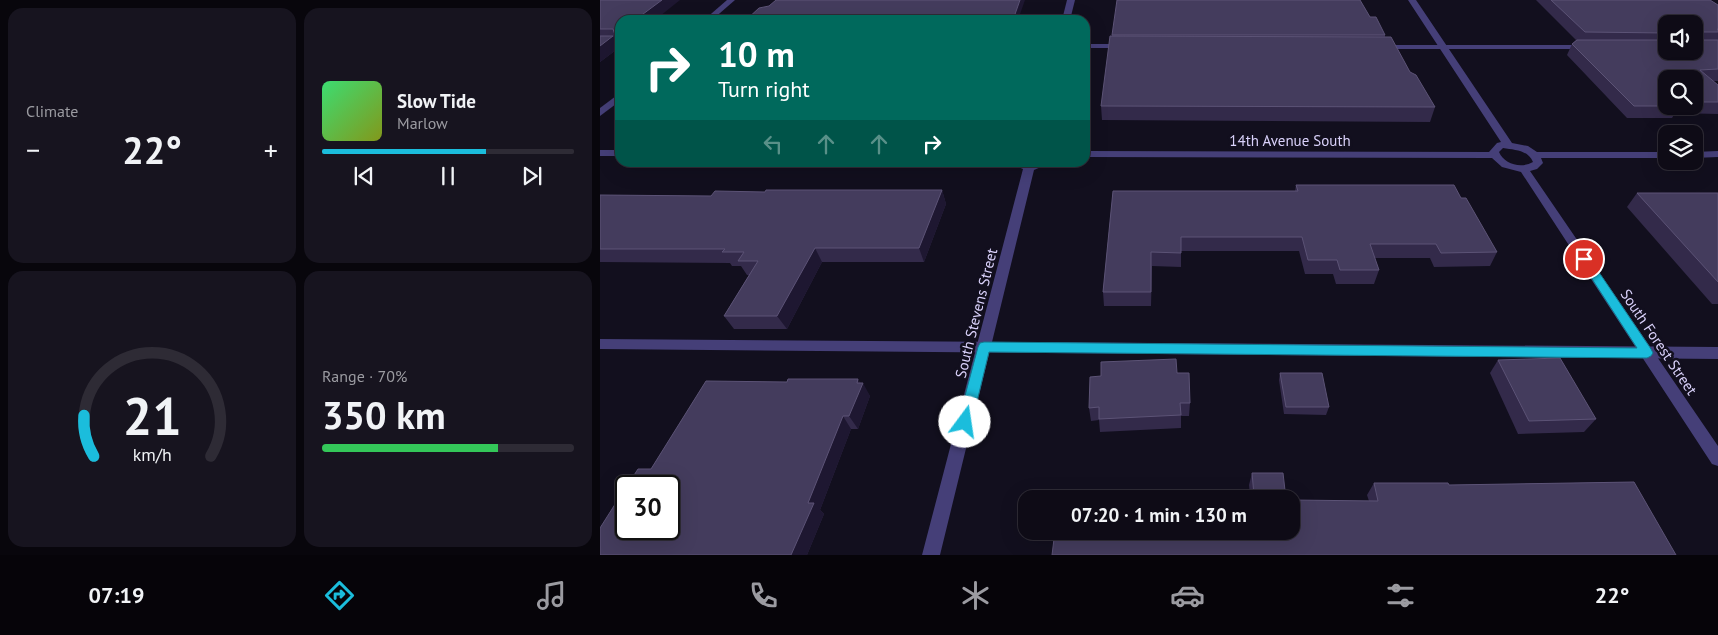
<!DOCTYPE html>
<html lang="en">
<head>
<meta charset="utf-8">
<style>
	:root { --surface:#0e0b16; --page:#17141f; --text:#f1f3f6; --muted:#9b9ba1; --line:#2e2b35; --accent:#1bbddc }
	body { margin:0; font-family:"PT Sans",sans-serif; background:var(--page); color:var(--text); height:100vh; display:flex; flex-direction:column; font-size:19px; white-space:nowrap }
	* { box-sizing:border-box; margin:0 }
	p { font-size:16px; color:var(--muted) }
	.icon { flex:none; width:28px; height:28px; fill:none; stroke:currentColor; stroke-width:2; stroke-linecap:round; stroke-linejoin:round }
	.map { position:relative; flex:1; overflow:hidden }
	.drawer { display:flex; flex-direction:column; gap:8px; padding:8px; background:#08060c; width:600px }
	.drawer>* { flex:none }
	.guide { position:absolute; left:15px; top:15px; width:475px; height:152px; border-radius:15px; box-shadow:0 5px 20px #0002,0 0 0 1px var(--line); background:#00695c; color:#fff; overflow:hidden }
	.tools { position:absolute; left:1058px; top:15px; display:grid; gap:10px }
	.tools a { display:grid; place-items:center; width:45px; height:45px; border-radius:10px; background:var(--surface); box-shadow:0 5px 20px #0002,0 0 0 1px var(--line); font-size:25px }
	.speed { position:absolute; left:15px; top:475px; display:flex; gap:10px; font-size:25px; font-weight:700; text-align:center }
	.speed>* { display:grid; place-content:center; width:65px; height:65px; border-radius:50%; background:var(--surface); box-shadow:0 5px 20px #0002,0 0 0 1px var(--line); line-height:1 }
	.speed .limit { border:2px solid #111; border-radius:8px; background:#fff; color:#111 }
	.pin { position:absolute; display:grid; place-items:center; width:42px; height:42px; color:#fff; margin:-21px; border:2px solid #fff; border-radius:50%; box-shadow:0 1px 5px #0007 }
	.me { position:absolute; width:55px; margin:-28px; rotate:14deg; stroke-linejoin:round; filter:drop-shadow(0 0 4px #0008) }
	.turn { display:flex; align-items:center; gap:18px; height:105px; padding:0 20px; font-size:22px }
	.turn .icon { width:65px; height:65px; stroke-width:2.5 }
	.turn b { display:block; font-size:35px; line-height:42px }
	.lanes { display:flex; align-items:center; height:48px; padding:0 20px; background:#0003; justify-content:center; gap:25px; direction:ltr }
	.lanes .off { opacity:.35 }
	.big { font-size:38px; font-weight:700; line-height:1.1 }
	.drawer .card { flex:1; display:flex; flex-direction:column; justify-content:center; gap:8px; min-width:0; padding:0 18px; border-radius:15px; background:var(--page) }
	.drawer .dial { align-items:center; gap:0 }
	.dial svg { height:130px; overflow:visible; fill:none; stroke:var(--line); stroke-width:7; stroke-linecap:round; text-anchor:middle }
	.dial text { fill:var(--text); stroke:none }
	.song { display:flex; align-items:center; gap:15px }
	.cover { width:60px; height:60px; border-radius:8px; background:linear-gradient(135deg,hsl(140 70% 55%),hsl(70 70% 35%)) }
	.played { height:5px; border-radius:2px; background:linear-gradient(90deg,var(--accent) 65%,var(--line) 65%) }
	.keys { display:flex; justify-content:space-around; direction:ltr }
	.heat { display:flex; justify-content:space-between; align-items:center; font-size:28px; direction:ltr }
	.charge { height:8px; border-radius:4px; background:linear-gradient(90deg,#34c759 70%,var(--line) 0) }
	.drawer .tiles { flex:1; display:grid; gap:8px; grid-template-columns:repeat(2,1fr) }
	.trip { position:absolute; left:418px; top:490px; width:282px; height:50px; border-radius:15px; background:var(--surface); box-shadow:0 5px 20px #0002,0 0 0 1px var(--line); font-weight:700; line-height:50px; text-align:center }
	.tab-bar { display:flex; height:80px; justify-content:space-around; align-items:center; background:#060409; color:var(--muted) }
	.tab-bar .icon { width:35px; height:35px }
	.tab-bar .current { color:var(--accent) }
	.tab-bar b { font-size:22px; color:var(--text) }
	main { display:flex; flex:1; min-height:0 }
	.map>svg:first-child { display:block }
</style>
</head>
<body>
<main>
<section class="drawer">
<div class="tiles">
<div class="card"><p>Climate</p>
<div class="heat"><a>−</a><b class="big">22°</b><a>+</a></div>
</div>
<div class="card">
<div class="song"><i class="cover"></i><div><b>Slow Tide</b><p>Marlow</p></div></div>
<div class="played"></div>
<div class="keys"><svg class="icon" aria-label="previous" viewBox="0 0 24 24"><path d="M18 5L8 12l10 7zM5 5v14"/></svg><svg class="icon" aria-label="pause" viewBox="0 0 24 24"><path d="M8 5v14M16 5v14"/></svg><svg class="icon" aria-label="next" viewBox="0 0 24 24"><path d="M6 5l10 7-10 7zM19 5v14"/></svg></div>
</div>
<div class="card dial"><svg viewBox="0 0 100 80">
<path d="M14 69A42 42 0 1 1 86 69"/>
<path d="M14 69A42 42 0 0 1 8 44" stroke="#1bbddc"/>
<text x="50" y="56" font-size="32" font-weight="700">21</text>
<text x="50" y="72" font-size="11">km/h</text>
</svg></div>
<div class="card"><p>Range · 70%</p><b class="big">350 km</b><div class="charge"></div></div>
</div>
</section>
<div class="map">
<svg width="1118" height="555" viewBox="0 0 1118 555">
	<rect width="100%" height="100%" fill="#120f1e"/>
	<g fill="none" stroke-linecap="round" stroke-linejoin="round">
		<g fill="#453f78" fill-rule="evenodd">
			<rect x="0" y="41" width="20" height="4"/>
			<polygon points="485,44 525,44 529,46 525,48 485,48"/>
			<polygon points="777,45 987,45 991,47 987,49 780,49 776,47"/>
			<polygon points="0,339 1118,347 1118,359 0,349"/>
		</g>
		<g fill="#453f78" fill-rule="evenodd">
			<polygon points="127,0 135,0 112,20 104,20"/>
			<polygon points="467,0 475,0 470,20 462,20"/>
			<path d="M 808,0 L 816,0 L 912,143 L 928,146 L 937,152 L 1066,152 L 1066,158 L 941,158 L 943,163 L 937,169 L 930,171 L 1118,446 L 1118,466 L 1112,464 L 921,172 L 902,167 L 892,158 L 485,157 L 485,151 L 889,152 L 897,143 L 901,142 ZM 903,148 C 915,150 928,150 933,162 C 921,169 904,164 899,152 Z"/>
			<polygon points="20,93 20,101 0,116 0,108"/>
			<rect x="0" y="150" width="20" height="6"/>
			<polygon points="1118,151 1118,157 1094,158 1094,152"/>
			<polygon points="407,162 452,162 434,170 340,555 322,555 423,169"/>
		</g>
	</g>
	<g fill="#332a4a" fill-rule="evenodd">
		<polygon points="0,0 20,43 18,39 15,39 20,47 0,62"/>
		<path d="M 936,0 L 1110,0 L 1118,5 L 1118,81 L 1113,81 L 1118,85 L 1118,114 L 1075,113 L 1072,118 L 1027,118 L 967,55 L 972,44 L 976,40 ZM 1066,24 L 1094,51 L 1066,51 ZM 1094,79 L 1094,106 L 1066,106 Z"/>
		<polygon points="770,17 785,35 785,37 835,107 830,122 502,120 501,106 512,35"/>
		<polygon points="696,185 861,198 897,252 890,266 834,267 830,258 775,258 779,270 774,284 736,284 733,274 705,274 699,251 581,251 581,267 552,266 551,306 504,306 503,292 513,191 695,191"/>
		<polygon points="342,190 346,204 324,262 222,262 187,329 134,329 124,316 149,275 147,275 141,266 132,266 130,263 0,262 0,195 111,196 165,192"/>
		<polygon points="1037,193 1118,193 1118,304 1112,304 1027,207"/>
		<polygon points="898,360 996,419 984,432 918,434 890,373"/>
		<polygon points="577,373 590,403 589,416 581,416 581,428 500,432 499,420 491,421 489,408"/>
		<polygon points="680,373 729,407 726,415 684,414 679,380"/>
		<polygon points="261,383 270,396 258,429 251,429 220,510 224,514 207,555 0,555"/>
		<polygon points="652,473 686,499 650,495 649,485"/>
		<polygon points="1034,482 455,531 769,501 767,495 774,483 849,485"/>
	</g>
	<g fill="#1e1731">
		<polygon points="62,0 80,0 55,20 35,20"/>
		<polygon points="420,0 425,0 418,20 413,20"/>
		<polygon points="20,31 20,43 15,35"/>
		<polygon points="13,36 20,47 0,62 0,46"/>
		<polygon points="342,190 346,204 324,262 319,248"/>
		<polygon points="215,248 222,262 187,329 177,316"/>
		<polygon points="258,379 262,385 263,383 270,396 258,429 249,416 257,383"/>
		<polygon points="243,416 251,429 220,510 224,514 207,555 191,555 208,503"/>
	</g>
	<g fill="#443c5d" stroke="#5c5376">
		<polygon points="0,0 62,0 35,20 20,20 20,31 15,35 13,29 0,29"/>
		<polygon points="176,0 420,0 413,20 146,20 159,8 169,6"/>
		<polygon points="517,0 760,0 770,17 776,17 785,35 512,35"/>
		<polygon points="951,0 1110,0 1118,5 1118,29 1117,29 1118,30 1118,32 1101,32 1099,34 1101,40 1118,40 1118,69 1100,70 1118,85 1118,102 1094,102 1094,79 1066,79 1066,106 1080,106 1034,106 972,44 977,40 1066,40 1066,51 1094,51 1094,24 1066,24 1066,33 985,32"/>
		<polygon points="0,36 13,36 0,46"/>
		<polygon points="510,36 791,37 810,72 816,75 835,107 501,106"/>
		<polygon points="696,185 854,185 861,198 866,198 897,252 841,253 836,244 770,244 779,270 740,270 737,260 708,260 702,237 581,237 581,253 551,252 551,292 503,292 513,191 698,191"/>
		<polygon points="166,190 342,190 319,248 215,248 177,316 124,316 158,261 138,261 144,252 122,252 125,249 0,249 0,195 111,196 115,191 165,192"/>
		<polygon points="1037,193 1118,193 1118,282"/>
		<polygon points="960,358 996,419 929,421 898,360"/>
		<polygon points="576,359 577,373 589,373 590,403 580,403 581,415 499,419 499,407 489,408 490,377 501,376 501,362"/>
		<polygon points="680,373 722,373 729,407 686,407"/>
		<polygon points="188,379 258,379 257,383 263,383 249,416 243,416 208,503 214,503 191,555 0,555 0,528 26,487 26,529 69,529 69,486 27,486 38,469 51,469 106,381 187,382"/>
		<polygon points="652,473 683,473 686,499 459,499 459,494 654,495"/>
		<polygon points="1034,482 1076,555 452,555 455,531 691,531 691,500 778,501 774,483 848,483 849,485"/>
	</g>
	<polygon fill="#1bbddc" stroke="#127b8f" points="984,255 988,256 1051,349 1053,353 1051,356 1047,358 389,352 372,422 370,427 365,429 360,427 358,422 378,347 380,343 384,342 1037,348 979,259"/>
	<g text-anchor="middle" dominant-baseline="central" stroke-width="5" stroke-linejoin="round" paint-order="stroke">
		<g font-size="15" fill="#d9d1fa" stroke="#120f1e">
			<text x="690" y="140">14th Avenue South</text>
			<text transform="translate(376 313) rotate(-76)">South Stevens Street</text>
			<text transform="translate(1059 342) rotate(56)">South Forest Street</text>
		</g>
	</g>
</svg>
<div class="tools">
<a><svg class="icon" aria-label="sound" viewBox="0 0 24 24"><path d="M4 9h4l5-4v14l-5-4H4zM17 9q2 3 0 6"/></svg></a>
<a><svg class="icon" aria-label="search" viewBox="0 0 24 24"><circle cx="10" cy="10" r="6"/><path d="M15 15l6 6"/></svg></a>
<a><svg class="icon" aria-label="layers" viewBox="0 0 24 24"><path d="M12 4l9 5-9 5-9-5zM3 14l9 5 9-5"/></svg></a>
</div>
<div class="speed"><div class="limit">30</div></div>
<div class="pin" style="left:984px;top:259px;background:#d93025"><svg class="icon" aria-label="arrive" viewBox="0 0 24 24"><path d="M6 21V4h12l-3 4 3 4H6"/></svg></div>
<svg class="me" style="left:365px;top:422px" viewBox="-20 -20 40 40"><circle r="19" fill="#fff"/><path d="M0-13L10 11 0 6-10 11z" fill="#1bbddc"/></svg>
<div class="trip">07:20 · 1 min · 130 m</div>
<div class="guide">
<div class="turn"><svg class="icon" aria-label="right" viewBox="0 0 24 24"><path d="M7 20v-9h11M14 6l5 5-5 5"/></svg><div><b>10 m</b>Turn right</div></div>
<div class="lanes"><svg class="icon off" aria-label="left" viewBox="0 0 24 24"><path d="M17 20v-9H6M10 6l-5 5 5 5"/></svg><svg class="icon off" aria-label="ahead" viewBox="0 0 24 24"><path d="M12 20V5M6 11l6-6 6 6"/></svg><svg class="icon off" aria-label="ahead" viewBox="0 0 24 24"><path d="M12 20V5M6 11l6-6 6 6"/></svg><svg class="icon" aria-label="right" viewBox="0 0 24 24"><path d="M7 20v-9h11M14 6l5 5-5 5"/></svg></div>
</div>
</div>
</main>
<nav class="tab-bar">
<b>07:19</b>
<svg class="icon current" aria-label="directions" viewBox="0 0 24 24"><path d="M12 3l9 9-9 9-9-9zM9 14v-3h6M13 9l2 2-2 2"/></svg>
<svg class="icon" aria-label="music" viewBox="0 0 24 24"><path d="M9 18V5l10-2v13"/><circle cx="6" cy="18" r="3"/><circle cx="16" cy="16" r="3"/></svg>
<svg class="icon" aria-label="phone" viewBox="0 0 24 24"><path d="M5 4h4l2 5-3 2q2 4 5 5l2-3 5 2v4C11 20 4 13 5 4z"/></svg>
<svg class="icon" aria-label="climate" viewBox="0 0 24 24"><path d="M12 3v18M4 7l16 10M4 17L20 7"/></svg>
<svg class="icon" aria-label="car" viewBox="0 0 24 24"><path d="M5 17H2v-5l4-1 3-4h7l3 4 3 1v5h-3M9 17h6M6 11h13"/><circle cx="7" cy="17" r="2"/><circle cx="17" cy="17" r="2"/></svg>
<svg class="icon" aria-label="filters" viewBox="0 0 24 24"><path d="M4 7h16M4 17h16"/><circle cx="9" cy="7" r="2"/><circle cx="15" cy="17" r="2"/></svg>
<b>22°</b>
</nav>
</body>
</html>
